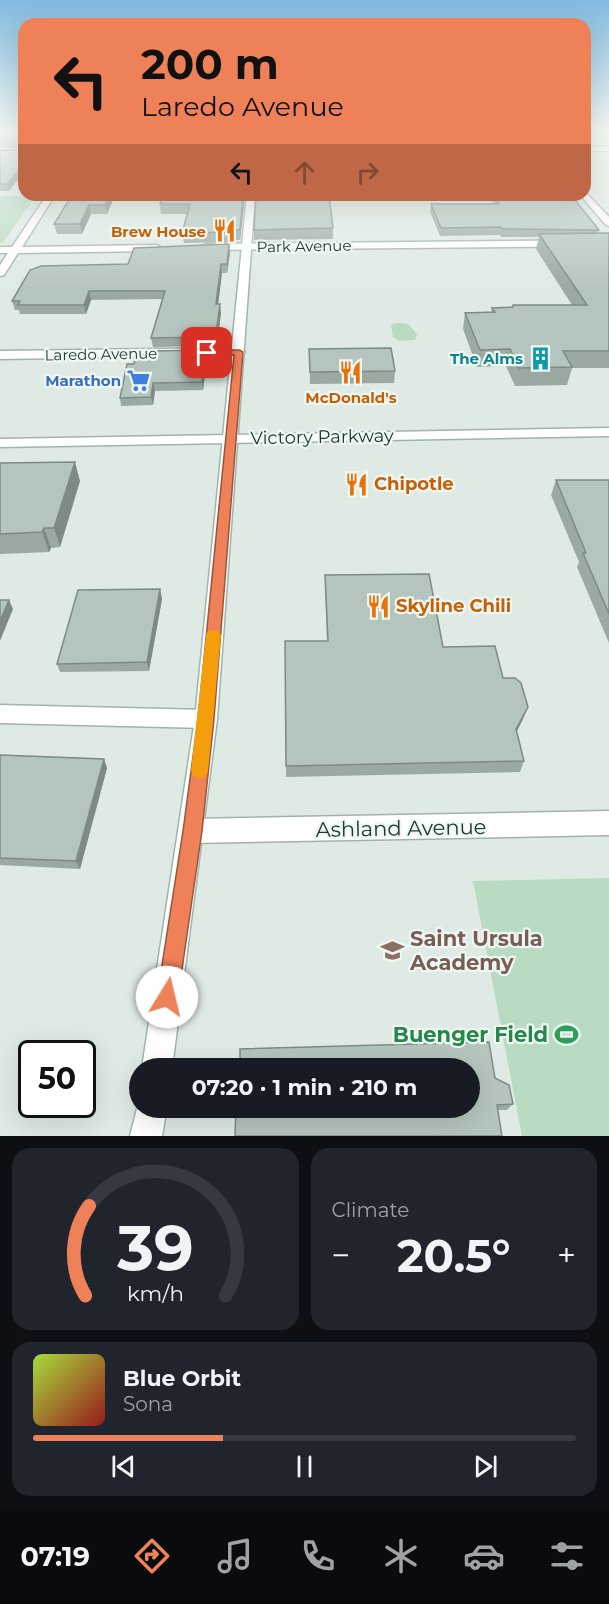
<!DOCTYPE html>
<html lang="en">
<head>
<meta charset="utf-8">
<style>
	:root { --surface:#171b24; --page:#20242c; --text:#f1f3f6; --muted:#9ea1a6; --line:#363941; --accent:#ef8158 }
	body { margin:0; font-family:Montserrat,sans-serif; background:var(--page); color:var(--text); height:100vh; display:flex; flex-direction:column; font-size:22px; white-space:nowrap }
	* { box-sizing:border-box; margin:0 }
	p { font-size:20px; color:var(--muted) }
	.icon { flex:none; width:33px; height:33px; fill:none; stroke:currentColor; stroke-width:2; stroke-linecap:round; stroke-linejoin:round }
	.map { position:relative; height:1136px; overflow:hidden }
	.details { display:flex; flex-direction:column; gap:12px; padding:12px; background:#0d0f14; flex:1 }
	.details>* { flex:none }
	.guide { position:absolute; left:18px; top:18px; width:573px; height:183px; border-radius:18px; box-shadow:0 6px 24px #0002; background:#ef8158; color:#111; overflow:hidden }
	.speed { position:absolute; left:18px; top:1040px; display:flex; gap:12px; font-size:30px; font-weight:700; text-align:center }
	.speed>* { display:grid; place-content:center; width:78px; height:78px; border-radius:50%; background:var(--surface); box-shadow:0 6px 24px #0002; line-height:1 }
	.speed .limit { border:3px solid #111; border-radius:9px; background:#fff; color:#111 }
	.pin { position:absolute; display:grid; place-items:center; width:51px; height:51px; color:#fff; margin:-26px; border-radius:12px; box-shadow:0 3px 9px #0006 }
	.me { position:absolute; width:66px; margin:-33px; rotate:9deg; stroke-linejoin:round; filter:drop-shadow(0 0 4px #0008) }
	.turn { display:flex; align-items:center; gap:21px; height:126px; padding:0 24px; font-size:27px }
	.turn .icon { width:78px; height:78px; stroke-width:2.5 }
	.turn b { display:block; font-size:42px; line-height:51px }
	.lanes { display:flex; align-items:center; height:57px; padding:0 24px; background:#0003; justify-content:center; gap:30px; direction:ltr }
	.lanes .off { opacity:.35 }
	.big { font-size:45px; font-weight:700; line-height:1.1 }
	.details .widget { flex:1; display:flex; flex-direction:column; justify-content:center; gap:9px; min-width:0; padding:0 21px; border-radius:18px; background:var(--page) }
	.details .dial { align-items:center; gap:0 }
	.dial svg { height:156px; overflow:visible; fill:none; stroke:var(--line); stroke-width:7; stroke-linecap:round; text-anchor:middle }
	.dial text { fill:var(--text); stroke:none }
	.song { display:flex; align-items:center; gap:18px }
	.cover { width:72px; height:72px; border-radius:9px; background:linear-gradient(135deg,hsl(80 70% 55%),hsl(0 70% 35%)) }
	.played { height:6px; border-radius:3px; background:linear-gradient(90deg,var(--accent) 35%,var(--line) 35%) }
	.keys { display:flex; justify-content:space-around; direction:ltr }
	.heat { display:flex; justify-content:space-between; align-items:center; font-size:33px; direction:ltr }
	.details .tiles { flex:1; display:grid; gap:12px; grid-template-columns:1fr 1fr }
	.widget:last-child { grid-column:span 2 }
	.trip { position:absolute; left:129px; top:1058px; width:351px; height:60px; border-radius:30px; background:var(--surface); box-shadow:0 6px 24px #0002; font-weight:700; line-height:60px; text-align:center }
	.tabs { display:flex; height:96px; justify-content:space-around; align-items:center; background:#090b0e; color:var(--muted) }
	.tabs .icon { width:42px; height:42px }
	.tabs .active { color:var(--accent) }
	.tabs b { font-size:27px; color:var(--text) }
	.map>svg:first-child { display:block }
</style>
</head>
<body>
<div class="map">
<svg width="609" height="1136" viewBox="0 0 609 1136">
	<rect width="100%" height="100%" fill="#dfeae5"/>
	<g fill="#b8dbc2">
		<polygon points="36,195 3,243 0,243 0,196"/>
		<polygon points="398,323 408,324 417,334 415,340 399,341 393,337 391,325"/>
		<polygon points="609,878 609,1136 522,1136 473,881"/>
	</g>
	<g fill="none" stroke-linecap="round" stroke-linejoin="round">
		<defs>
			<g id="minor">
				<rect x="585" y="147" width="24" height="4"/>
				<polygon points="47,195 55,195 22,247 157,245 162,248 157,251 18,253 4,275 0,276 0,265 8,253 0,253 0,247 12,247"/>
				<polygon points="609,240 609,246 206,250 201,247 206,244"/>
				<polygon points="239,348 245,352 243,355 0,359 0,351"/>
				<polygon points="0,705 206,710 214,712 217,719 214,726 206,728 0,723"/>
				<polygon points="609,811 609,835 192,843 183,839 180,831 183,823 192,819"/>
			</g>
			<g id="tertiary">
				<polygon points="585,192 609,217 609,226 606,225 582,197 581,195 585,195"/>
				<polygon points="609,428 609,436 0,447 0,439"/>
			</g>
			<g id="secondary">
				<polygon points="247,195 255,195 217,719 172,1068 142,1068 195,719"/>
				<polygon points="140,1097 140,1107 167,1107 162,1136 130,1136"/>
			</g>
		</defs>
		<use href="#minor" stroke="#a2b2ac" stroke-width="3"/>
		<use href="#tertiary" stroke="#a2b2ac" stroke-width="3"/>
		<use href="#secondary" stroke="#9eb5ae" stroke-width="3"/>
		<use href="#minor" fill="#fff" fill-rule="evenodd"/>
		<use href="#tertiary" fill="#fff" fill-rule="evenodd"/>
		<use href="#secondary" fill="#fff" fill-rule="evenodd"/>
	</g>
	<g fill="#9ba9a3">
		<rect x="0" y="131" width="24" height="17"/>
		<polygon points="0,150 9,191 0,191"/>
		<polygon points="72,195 115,195 107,214 91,214 82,234 57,234 54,224"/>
		<polygon points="163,195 245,195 240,240 232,240 231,242 184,243 182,233 187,214 161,214 160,204"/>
		<polygon points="256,195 333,195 329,195 333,228 333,239 254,240 254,230"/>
		<polygon points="488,195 571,195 599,230 598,233 609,233 609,368 572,368 567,385 515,386 506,366 477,367 463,329 465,313 491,313 492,308 572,305 536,249 539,237 501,237 500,235 440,236 430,212 431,204 494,204"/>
		<polygon points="230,253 227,273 222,273 218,304 221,313 217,343 209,343 209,346 153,347 151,338 162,299 91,300 86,314 20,314 19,310 15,310 12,301 128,264"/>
		<polygon points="309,349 395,371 394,383 310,384"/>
		<polygon points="206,350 207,358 203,390 155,391 153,405 121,406 120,398 134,364 147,355"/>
		<polygon points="0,463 80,481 60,547 51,548 49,552 0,554"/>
		<polygon points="556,480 609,480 609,643 577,567 579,562 551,495"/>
		<polygon points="325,575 443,647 503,678 523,719 517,731 524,761 520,772 286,777 286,766 327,641 325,587"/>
		<polygon points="160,589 162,599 149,671 60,672 57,664"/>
		<polygon points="0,755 104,759 107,768 80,869 0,865"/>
		<polygon points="495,1078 513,1104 507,1110 498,1110"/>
	</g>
	<g fill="#7e8a85">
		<polygon points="24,164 24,172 9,191 7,184"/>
		<polygon points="109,195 115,195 107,214 105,205"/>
		<polygon points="243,195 245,195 240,240 240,230"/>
		<polygon points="89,205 91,214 82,234 80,224"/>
		<polygon points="229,244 230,253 227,273 227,264"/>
		<polygon points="221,264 222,273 217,313 216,304"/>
		<polygon points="89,291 91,300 86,314 84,305"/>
		<polygon points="220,304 221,313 217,343 216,334"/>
		<polygon points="206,350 207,358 203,390 202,382"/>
		<polygon points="153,383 155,391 153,405 151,397"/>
		<polygon points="75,462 80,481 60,547 54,528"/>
		<polygon points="44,528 51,548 49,552 42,532"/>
		<polygon points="160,589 162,599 149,671 147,662"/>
		<polygon points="9,600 13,609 0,641 0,621"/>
		<polygon points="528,707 523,719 512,740 516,729"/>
		<polygon points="104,759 107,768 80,869 76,861"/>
	</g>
	<g fill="#b4c5be" stroke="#7e8a85" stroke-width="1.5">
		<polygon points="0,131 24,131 24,146 23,142 0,142"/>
		<polygon points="24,149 24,164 7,184 0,184 0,150 23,150"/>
		<polygon points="72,195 109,195 105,205 89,205 80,224 54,224"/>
		<polygon points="163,195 243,195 240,230 231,230 231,232 182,233 190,204 160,204"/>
		<polygon points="256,195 329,195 333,228 254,230"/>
		<polygon points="494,195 571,195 599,230 502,229 501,227 441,228 431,204 499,204"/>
		<polygon points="609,233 609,351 563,351 572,367 519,368 510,349 480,350 465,313 495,312 492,308 513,307 513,305 587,305 539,234"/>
		<polygon points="229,244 227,264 221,264 216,304 220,304 216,334 208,334 208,337 151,338 165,291 89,291 84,305 18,305 20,301 12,301 30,270 41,266 128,264 134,248"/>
		<polygon points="391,348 395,371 310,372 309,349"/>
		<polygon points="206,350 202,382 153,383 151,397 120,398 127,364 134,364 136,355 147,355 148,351"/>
		<polygon points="75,462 54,528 44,528 42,532 0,534 0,463"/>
		<polygon points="556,480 609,480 609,614 583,553 586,553"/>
		<polygon points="429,574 443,647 495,646 503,678 515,678 521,683 528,707 516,729 524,761 286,766 285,641 328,641 325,575"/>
		<polygon points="160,589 147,662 57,664 78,590"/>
		<polygon points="0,600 9,600 0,621"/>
		<polygon points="0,755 104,759 76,861 0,858"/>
		<polygon points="489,1042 495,1078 509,1085 513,1104 497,1105 502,1136 235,1136 236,1107 470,1107 470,1068 240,1068 240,1049"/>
	</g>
	<linearGradient id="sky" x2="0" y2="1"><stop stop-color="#81bade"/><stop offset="0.45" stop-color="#f1f6f3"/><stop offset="1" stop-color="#f1f6f3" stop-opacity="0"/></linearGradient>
	<rect width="609" height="290" fill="url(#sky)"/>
	<polygon fill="#ef8158" stroke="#9b5439" stroke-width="1.5" points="239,350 243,352 214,719 202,831 178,997 175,1005 167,1008 160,1005 157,997 183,831 198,719 234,355 207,356 202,353 207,350"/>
	<polygon fill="#f59e0b" points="213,630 218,631 221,635 208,771 206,776 200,779 193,776 191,771 206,635 208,631"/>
	<defs>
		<symbol id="restaurant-bare" viewBox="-9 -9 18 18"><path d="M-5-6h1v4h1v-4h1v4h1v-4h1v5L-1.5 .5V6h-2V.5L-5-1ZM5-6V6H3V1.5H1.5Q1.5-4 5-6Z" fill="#e8710a" stroke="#eff7f3" stroke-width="2.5" paint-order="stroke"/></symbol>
		<symbol id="building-bare" viewBox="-9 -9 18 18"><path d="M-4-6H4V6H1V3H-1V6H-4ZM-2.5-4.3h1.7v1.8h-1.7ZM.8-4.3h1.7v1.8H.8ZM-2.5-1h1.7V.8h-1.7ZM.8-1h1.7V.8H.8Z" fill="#0f9aa8" stroke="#eff7f3" stroke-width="2.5" paint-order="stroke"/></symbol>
		<symbol id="supermarket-bare" viewBox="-9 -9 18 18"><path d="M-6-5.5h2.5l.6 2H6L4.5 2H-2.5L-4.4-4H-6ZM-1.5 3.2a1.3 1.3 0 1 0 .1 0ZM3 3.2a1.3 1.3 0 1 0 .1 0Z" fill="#3f7fe0" stroke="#eff7f3" stroke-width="2.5" paint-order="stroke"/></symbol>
		<symbol id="school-bare" viewBox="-9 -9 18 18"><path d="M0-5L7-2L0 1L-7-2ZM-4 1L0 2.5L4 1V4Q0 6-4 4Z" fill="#8d6e63" stroke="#eff7f3" stroke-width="2.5" paint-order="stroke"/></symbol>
		<symbol id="stadium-bare" viewBox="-9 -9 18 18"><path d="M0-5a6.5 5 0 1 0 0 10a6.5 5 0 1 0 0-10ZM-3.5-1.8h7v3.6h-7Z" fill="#2e9e5b" stroke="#eff7f3" stroke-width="2.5" paint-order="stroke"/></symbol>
	</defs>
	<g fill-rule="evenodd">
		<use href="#restaurant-bare" x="208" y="214" width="33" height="33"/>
		<use href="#building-bare" x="524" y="342" width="33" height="33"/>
		<use href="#restaurant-bare" x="334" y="356" width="33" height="33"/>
		<use href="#supermarket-bare" x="122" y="364" width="33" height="33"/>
		<use href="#restaurant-bare" x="340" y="468" width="33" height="33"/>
		<use href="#restaurant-bare" x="362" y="590" width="33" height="33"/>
		<use href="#school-bare" x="376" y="934" width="33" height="33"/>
		<use href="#stadium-bare" x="550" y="1018" width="33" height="33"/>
	</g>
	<g text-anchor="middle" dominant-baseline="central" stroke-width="4.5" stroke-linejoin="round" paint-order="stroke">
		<g font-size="15" font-weight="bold" fill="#c56008" stroke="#eff7f3" text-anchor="end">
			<text x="206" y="231">Brew House</text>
			<text x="351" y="397" text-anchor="middle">McDonald's</text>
		</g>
		<g font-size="15" fill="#203a33" stroke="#eff7f3">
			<text transform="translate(304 246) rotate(-1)">Park Avenue</text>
			<text transform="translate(101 354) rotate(-1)">Laredo Avenue</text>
		</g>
		<g font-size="15" font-weight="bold" fill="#0d838f" stroke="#eff7f3" text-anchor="end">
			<text x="523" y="358">The Alms</text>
		</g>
		<g font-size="15" font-weight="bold" fill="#366cbe" stroke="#eff7f3" text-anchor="end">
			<text x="121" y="380">Marathon</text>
		</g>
		<g font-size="18" fill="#203a33" stroke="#eff7f3">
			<text transform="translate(322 437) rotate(-1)">Victory Parkway</text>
		</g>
		<g font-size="18" font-weight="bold" fill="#c56008" stroke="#eff7f3" text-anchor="start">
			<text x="374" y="484">Chipotle</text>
			<text x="396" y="606">Skyline Chili</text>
		</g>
		<g font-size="21" fill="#203a33" stroke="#eff7f3">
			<text transform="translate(401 828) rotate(-1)">Ashland Avenue</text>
		</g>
		<g font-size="21" font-weight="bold" fill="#785e54" stroke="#eff7f3" text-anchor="start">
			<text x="410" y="938">Saint Ursula<tspan x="410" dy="24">Academy</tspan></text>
		</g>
		<g font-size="21" font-weight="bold" fill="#27864d" stroke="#eff7f3" text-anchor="end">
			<text x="548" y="1034">Buenger Field</text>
		</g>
	</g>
</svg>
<div class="speed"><div class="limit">50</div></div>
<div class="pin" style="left:207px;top:353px;background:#d93025"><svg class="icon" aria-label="arrive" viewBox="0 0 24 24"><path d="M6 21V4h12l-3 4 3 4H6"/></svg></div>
<svg class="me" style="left:167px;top:997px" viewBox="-20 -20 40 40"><circle r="19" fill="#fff"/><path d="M0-13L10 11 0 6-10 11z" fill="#ef8158"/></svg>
<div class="trip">07:20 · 1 min · 210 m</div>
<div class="guide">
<div class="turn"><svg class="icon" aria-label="left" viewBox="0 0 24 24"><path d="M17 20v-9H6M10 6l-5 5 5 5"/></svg><div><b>200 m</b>Laredo Avenue</div></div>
<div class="lanes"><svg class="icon" aria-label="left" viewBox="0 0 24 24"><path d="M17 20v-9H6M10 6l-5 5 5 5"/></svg><svg class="icon off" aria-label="ahead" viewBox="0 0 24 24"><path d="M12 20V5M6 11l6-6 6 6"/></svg><svg class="icon off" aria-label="right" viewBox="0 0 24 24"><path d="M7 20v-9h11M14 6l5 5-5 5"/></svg></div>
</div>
</div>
<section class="details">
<div class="tiles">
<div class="widget dial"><svg viewBox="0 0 100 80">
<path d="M14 69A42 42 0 1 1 86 69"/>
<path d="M14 69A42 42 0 0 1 16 23" stroke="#ef8158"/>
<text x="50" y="56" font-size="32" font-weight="700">39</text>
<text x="50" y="72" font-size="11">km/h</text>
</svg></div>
<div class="widget"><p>Climate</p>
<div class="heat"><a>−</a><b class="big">20.5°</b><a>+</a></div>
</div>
<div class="widget">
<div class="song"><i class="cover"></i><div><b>Blue Orbit</b><p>Sona</p></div></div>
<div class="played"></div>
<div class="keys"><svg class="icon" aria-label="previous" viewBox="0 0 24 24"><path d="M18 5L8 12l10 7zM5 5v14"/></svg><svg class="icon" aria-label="pause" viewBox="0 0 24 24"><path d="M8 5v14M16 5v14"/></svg><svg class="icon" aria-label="next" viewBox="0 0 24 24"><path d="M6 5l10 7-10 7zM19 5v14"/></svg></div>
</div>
</div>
</section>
<nav class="tabs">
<b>07:19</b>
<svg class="icon active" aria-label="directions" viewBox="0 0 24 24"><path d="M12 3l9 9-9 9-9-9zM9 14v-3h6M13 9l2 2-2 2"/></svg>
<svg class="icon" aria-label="music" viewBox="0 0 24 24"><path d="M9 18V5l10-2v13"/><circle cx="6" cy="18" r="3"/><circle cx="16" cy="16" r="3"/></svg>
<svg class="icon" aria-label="phone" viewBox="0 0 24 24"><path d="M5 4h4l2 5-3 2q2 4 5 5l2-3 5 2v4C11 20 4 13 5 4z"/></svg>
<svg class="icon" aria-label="climate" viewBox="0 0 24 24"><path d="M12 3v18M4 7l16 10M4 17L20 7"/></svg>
<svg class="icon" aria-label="car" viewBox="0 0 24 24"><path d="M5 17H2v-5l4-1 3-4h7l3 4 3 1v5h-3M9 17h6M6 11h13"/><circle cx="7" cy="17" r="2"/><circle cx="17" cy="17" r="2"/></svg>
<svg class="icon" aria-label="filters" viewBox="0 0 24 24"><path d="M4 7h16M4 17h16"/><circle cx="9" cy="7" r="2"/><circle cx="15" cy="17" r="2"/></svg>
</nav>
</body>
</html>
